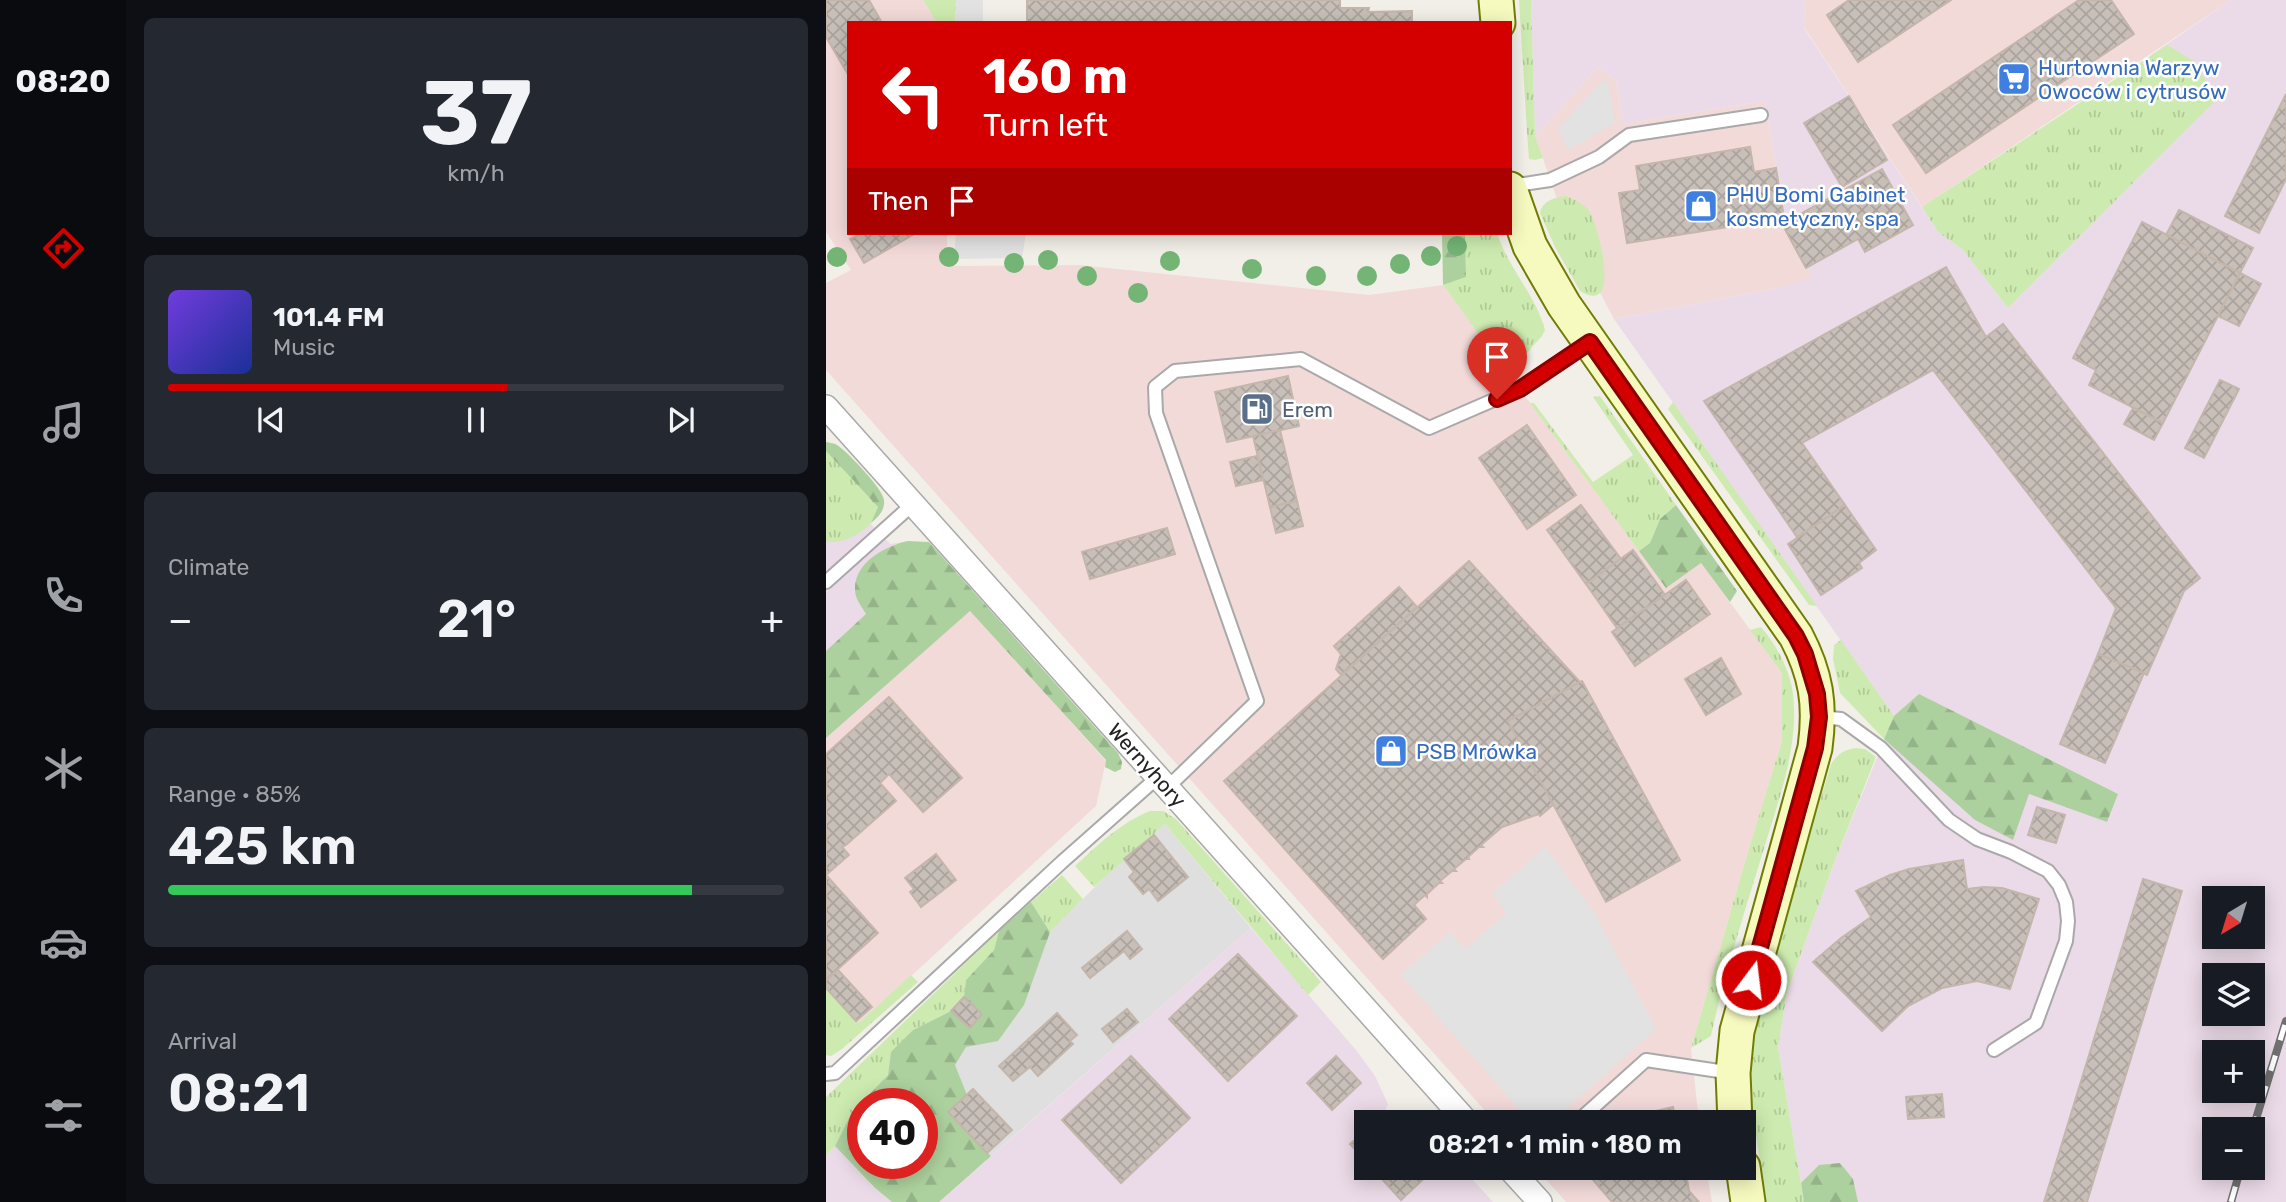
<!DOCTYPE html>
<html lang="en">
<head>
<meta charset="utf-8">
<style>
	:root { --surface:#171b24; --page:#242831; --text:#f1f3f6; --muted:#9ea1a6; --line:#363941; --accent:#d40000 }
	body { margin:0; font-family:Rubik,sans-serif; background:var(--page); color:var(--text); height:100vh; display:flex; flex-direction:column; font-size:26px; white-space:nowrap }
	* { box-sizing:border-box; margin:0 }
	p { font-size:23px; color:var(--muted) }
	.icon { flex:none; width:38px; height:38px; fill:none; stroke:currentColor; stroke-width:2; stroke-linecap:round; stroke-linejoin:round }
	.map { position:relative; flex:1; overflow:hidden }
	.panel { display:flex; flex-direction:column; gap:18px; padding:18px; background:#0d0f14; width:700px }
	.panel>* { flex:none }
	.banner { position:absolute; left:21px; top:21px; width:665px; height:214px; border-radius:0px; box-shadow:0 4px 18px #0003; background:#d40000; color:#fff; overflow:hidden }
	.needle { width:46px; rotate:218deg }
	.buttons { position:absolute; left:1376px; top:886px; display:grid; gap:14px }
	.buttons a { display:grid; place-items:center; width:63px; height:63px; border-radius:0px; background:var(--surface); box-shadow:0 4px 18px #0003; font-size:35px }
	.speed { position:absolute; left:21px; top:1088px; display:flex; gap:14px; font-size:35px; font-weight:700; text-align:center }
	.speed>* { display:grid; place-content:center; width:91px; height:91px; border-radius:50%; background:var(--surface); box-shadow:0 4px 18px #0003; line-height:1 }
	.speed .limit { border:10px solid #d22; background:#fff; color:#111 }
	.pin { position:absolute; display:grid; place-items:center; width:60px; height:60px; color:#fff; margin:-72px -30px; border-radius:50% 50% 50% 0; rotate:-45deg; box-shadow:0 0 7px #0007 }
	.pin .icon { rotate:45deg }
	.me { position:absolute; width:77px; margin:-38px; rotate:15deg; stroke-linejoin:round; filter:drop-shadow(0 0 5px #0008) }
	.turn { display:flex; align-items:center; gap:24px; height:147px; padding:0 21px; font-size:32px }
	.turn .icon { width:91px; height:91px; stroke-width:2.5 }
	.turn b { display:block; font-size:49px; line-height:60px }
	.then { display:flex; align-items:center; height:66px; padding:0 21px; background:#0003; gap:14px; font-size:26px }
	.big { font-size:52px; font-weight:600; line-height:1.1 }
	.panel .tile { flex:1; display:flex; flex-direction:column; justify-content:center; gap:10px; min-width:0; padding:0 24px; border-radius:10px; background:var(--page) }
	.panel .dial { align-items:center; gap:0 }
	.dial b { font-size:91px; line-height:1 }
	.song { display:flex; align-items:center; gap:21px }
	.cover { width:84px; height:84px; border-radius:10px; background:linear-gradient(135deg,hsl(260 70% 55%),hsl(230 70% 35%)) }
	.played { height:7px; border-radius:4px; background:linear-gradient(90deg,var(--accent) 55%,var(--line) 55%) }
	.keys { display:flex; justify-content:space-around; direction:ltr }
	.heat { display:flex; justify-content:space-between; align-items:center; font-size:38px; direction:ltr }
	.charge { height:10px; border-radius:5px; background:linear-gradient(90deg,#34c759 85%,var(--line) 0) }
	.trip { position:absolute; left:528px; top:1110px; width:402px; height:70px; border-radius:0px; background:var(--surface); box-shadow:0 4px 18px #0003; font-weight:600; line-height:70px; text-align:center }
	main { display:flex; flex:1; min-height:0 }
	.tab-bar { display:flex; flex-direction:column; width:126px; justify-content:space-around; align-items:center; background:#090b0e; color:var(--muted) }
	.tab-bar .icon { width:49px; height:49px }
	.tab-bar .on { color:var(--accent) }
	.tab-bar b { font-size:32px; color:var(--text) }
	.map>svg:first-child { display:block }
</style>
</head>
<body>
<main>
<nav class="tab-bar">
<b>08:20</b>
<svg class="icon on" aria-label="directions" viewBox="0 0 24 24"><path d="M12 3l9 9-9 9-9-9zM9 14v-3h6M13 9l2 2-2 2"/></svg>
<svg class="icon" aria-label="music" viewBox="0 0 24 24"><path d="M9 18V5l10-2v13"/><circle cx="6" cy="18" r="3"/><circle cx="16" cy="16" r="3"/></svg>
<svg class="icon" aria-label="phone" viewBox="0 0 24 24"><path d="M5 4h4l2 5-3 2q2 4 5 5l2-3 5 2v4C11 20 4 13 5 4z"/></svg>
<svg class="icon" aria-label="climate" viewBox="0 0 24 24"><path d="M12 3v18M4 7l16 10M4 17L20 7"/></svg>
<svg class="icon" aria-label="car" viewBox="0 0 24 24"><path d="M5 17H2v-5l4-1 3-4h7l3 4 3 1v5h-3M9 17h6M6 11h13"/><circle cx="7" cy="17" r="2"/><circle cx="17" cy="17" r="2"/></svg>
<svg class="icon" aria-label="filters" viewBox="0 0 24 24"><path d="M4 7h16M4 17h16"/><circle cx="9" cy="7" r="2"/><circle cx="15" cy="17" r="2"/></svg>
</nav>
<section class="panel">
<div class="tile dial"><b>37</b><p>km/h</p></div>
<div class="tile">
<div class="song"><i class="cover"></i><div><b>101.4 FM</b><p>Music</p></div></div>
<div class="played"></div>
<div class="keys"><svg class="icon" aria-label="previous" viewBox="0 0 24 24"><path d="M18 5L8 12l10 7zM5 5v14"/></svg><svg class="icon" aria-label="pause" viewBox="0 0 24 24"><path d="M8 5v14M16 5v14"/></svg><svg class="icon" aria-label="next" viewBox="0 0 24 24"><path d="M6 5l10 7-10 7zM19 5v14"/></svg></div>
</div>
<div class="tile"><p>Climate</p>
<div class="heat"><a>−</a><b class="big">21°</b><a>+</a></div>
</div>
<div class="tile"><p>Range · 85%</p><b class="big">425 km</b><div class="charge"></div></div>
<div class="tile"><p>Arrival</p><b class="big">08:21</b></div>
</section>
<div class="map">
<svg width="1460" height="1202" viewBox="0 0 1460 1202">
	<defs>
		<pattern id="grass-tufts" width="24" height="20" patternUnits="userSpaceOnUse" patternTransform="scale(1.75)"><rect width="24" height="20" fill="#cdebb0"/><path d="M3 7l-1-3M5 7V3M7 7l1-3M15 17l-1-3M17 17v-4M19 17l1-3" fill="none" stroke="#b0c997"/></pattern>
		<pattern id="forest-firs" width="22" height="20" patternUnits="userSpaceOnUse" patternTransform="scale(1.75)"><rect width="22" height="20" fill="#add19e"/><path d="M5 1l3.5 6h-7zM16 11l3.5 6h-7z" fill="#95b388"/></pattern>
		<pattern id="building-cross-hatch" width="8" height="8" patternUnits="userSpaceOnUse" patternTransform="scale(1.75)"><rect width="8" height="8" fill="#c7bfb8"/><path d="M0 0l8 8M0 8l8-8" fill="none" stroke="#aba49e"/></pattern>
	</defs>
	<rect width="100%" height="100%" fill="#f2efe9"/>
	<polygon fill="#e0dfdf" points="339,824 425,928 165,1156 84,1071 287,869"/>
	<g fill="#f2dad9">
		<polygon points="0,0 97,0 111,23 23,23 23,233 121,233 121,266 253,265 543,295 617,285 840,587 875,563 956,673 956,741 924,845 865,1048 873,1122 669,1122 0,370 0,283 25,270 0,232"/>
		<polygon points="979,0 1405,0 1096,207 978,27"/>
		<polygon points="772,67 790,81 797,124 939,101 958,218 956,225 988,279 952,288 788,319 744,236 709,136"/>
		<polygon points="144,610 280,761 270,806 33,1024 0,988 0,738"/>
		<polygon points="709,1167 880,1167 886,1202 740,1202"/>
	</g>
	<g fill="#ebdbe8" fill-rule="evenodd">
		<path d="M 705,0 L 979,0 L 978,28 L 1112,232 L 1137,250 L 1182,308 L 1368,122 L 1325,55 L 1405,0 L 1460,0 L 1460,1202 L 978,1202 L 952,1047 L 961,992 L 1006,868 L 1068,716 L 788,319 L 952,288 L 987,278 L 956,224 L 958,218 L 939,101 L 797,124 L 790,81 L 772,67 L 709,136 ZM 1388,898 L 1426,898 L 1426,936 L 1388,936 ZM 1388,975 L 1426,975 L 1426,1013 L 1388,1013 ZM 1388,1052 L 1426,1052 L 1426,1090 L 1388,1090 ZM 1388,1129 L 1426,1129 L 1426,1167 L 1388,1167 Z"/>
		<polygon points="0,451 52,507 45,524 64,544 82,541 144,610 0,738"/>
		<polygon points="425,928 530,1050 549,1076 562,1104 558,1114 565,1122 541,1122 541,1167 606,1167 608,1169 611,1167 635,1167 667,1202 113,1202"/>
		<polygon points="9,1146 49,1188 66,1202 0,1202 0,1155"/>
	</g>
	<g fill="url(#grass-tufts)">
		<polygon points="97,0 130,0 129,23 111,23"/>
		<polygon points="693,0 705,0 709,136 717,158 709,160 703,159 702,147"/>
		<polygon points="1341,45 1368,61 1391,99 1182,308 1137,250 1112,232 1096,207"/>
		<path d="M 740,196 C 748,199 758,204 763,211 C 772,224 797,318 754,291 L 729,247 L 714,213 C 716,201 729,197 740,196 Z"/>
		<path d="M 639,233 L 671,233 C 682,268 710,295 719,330 L 716,336 L 682,374 L 617,285 L 640,277 Z"/>
		<polygon points="774,396 850,505 834,519 824,543 813,551 704,403 708,403 767,482 807,455 767,397"/>
		<polygon points="847,402 991,606 983,605 842,409"/>
		<path d="M 0,451 L 52,507 C 50,512 47,520 44,524 C 33,536 15,544 0,542 Z"/>
		<path d="M 935,627 C 950,644 964,670 967,694 C 973,745 954,796 939,845 C 920,908 899,971 885,1036 L 865,1048 L 924,845 L 956,741 L 956,673 L 924,630 Z"/>
		<polygon points="1015,640 1068,716 1058,739 1014,693 1007,659 1008,645"/>
		<path d="M 1030,748 L 1039,749 L 1050,757 L 1006,868 L 961,992 L 952,1047 L 978,1202 L 940,1202 L 926,1108 L 924,1080 L 927,1041 L 941,978 L 1005,764 C 1012,754 1017,750 1030,748 Z"/>
		<path d="M 324,811 L 337,811 L 350,819 L 495,982 L 482,995 L 339,824 L 268,887 L 249,866 C 273,844 294,823 324,811 Z"/>
		<polygon points="236,875 257,899 224,932 205,902"/>
		<polygon points="173,931 168,950 140,980 138,997 125,1011 87,1030 66,1052 62,1075 26,1112 9,1146 0,1155 0,1097"/>
		<polygon points="85,975 92,982 16,1049 5,1056 0,1055 0,988 33,1023"/>
	</g>
	<g fill="url(#forest-firs)" fill-rule="evenodd">
		<polygon points="616,233 639,233 640,277 617,285"/>
		<path d="M 0,442 C 4,443 8,443 11,445 C 21,451 57,489 58,500 C 59,511 52,517 45,523 L 52,507 L 0,451 Z"/>
		<polygon points="850,505 911,591 904,602 875,563 840,588 813,551 824,543 834,519"/>
		<path d="M 82,541 L 103,542 L 292,753 L 296,762 L 295,769 L 289,772 L 279,767 L 280,760 L 144,611 L 0,738 L 0,651 L 40,614 C 36,607 29,599 29,590 C 28,562 60,546 82,541 Z"/>
		<polygon points="1093,694 1292,794 1281,822 1203,794 1187,840 1149,820 1058,739 1068,716"/>
		<path d="M 205,902 L 224,932 L 198,1005 L 172,1041 L 140,1047 L 129,1065 L 141,1095 L 123,1112 L 165,1156 L 113,1202 L 66,1202 L 49,1188 L 9,1146 L 26,1112 L 62,1075 L 65,1052 L 87,1030 L 125,1011 L 138,997 L 140,980 L 168,950 L 173,931 ZM 37,1104 L 96,1104 L 96,1164 L 37,1164 Z"/>
		<polygon points="1014,1163 1027,1179 1032,1202 978,1202 975,1183 993,1165"/>
	</g>
	<g fill="#e2e2e2">
		<polygon points="130,0 157,0 157,23 129,23"/>
		<polygon points="775,82 782,82 789,123 742,150 732,128"/>
		<polygon points="130,233 200,233 196,258 128,259"/>
		<polygon points="719,847 767,910 830,1029 726,1122 704,1122 575,975 624,932 639,949 681,913 666,894"/>
	</g>
	<g fill="url(#building-cross-hatch)" stroke="#c4b6ab" stroke-width="2">
		<polygon points="0,0 43,0 56,23 23,23 23,76 0,37"/>
		<polygon points="201,0 514,0 514,8 543,8 542,12 586,11 586,23 201,23"/>
		<polygon points="1023,0 1125,0 1032,62 1001,15"/>
		<polygon points="1253,0 1285,0 1308,34 1100,173 1067,125"/>
		<polygon points="1460,94 1460,179 1433,233 1399,216"/>
		<polygon points="1023,96 1061,160 1016,187 978,123"/>
		<polygon points="924,147 928,172 950,168 958,218 801,243 793,193 814,190 810,166"/>
		<polygon points="1056,169 1087,225 1039,252 1032,239 980,268 956,224"/>
		<polygon points="1353,210 1427,248 1414,273 1340,235"/>
		<polygon points="1316,222 1414,273 1337,423 1263,385 1270,370 1247,358"/>
		<polygon points="36,233 90,233 38,263 24,239"/>
		<polygon points="1120,267 1160,337 1177,324 1374,578 1358,591 1321,675 1272,654 1290,608 1107,370 976,443 1019,505 971,537 878,401"/>
		<polygon points="1414,273 1435,284 1413,326 1392,316"/>
		<polygon points="462,376 473,426 401,442 389,392"/>
		<polygon points="1394,380 1413,389 1378,458 1359,448"/>
		<polygon points="1307,408 1337,423 1328,440 1298,424"/>
		<polygon points="701,425 750,495 701,529 653,458"/>
		<polygon points="454,430 471,501 444,507 427,436"/>
		<polygon points="431,456 437,480 410,486 404,462"/>
		<polygon points="471,501 477,526 450,533 444,507"/>
		<polygon points="755,505 795,559 760,584 721,530"/>
		<polygon points="1019,505 1050,550 1033,563 1036,568 995,595 962,544"/>
		<polygon points="341,528 349,554 264,579 256,552"/>
		<polygon points="807,550 839,595 791,628 760,584"/>
		<polygon points="643,561 754,682 682,721 728,804 714,816 713,814 676,827 655,845 657,847 653,847 642,857 643,859 640,859 628,869 630,871 626,871 614,881 616,883 613,883 601,894 601,897 599,895 588,905 600,919 557,959 398,781"/>
		<polygon points="860,580 884,614 809,666 786,632"/>
		<polygon points="573,587 591,607 515,675 510,669 515,654 508,646"/>
		<polygon points="1272,654 1318,673 1279,763 1234,744"/>
		<polygon points="895,658 915,694 880,715 859,679"/>
		<polygon points="756,681 854,860 780,902 682,721"/>
		<polygon points="63,697 136,778 97,812 63,774 54,783 70,801 20,845 16,847 23,855 0,875 52,933 0,980 0,754"/>
		<polygon points="1211,807 1239,815 1230,843 1202,835"/>
		<polygon points="328,835 362,877 332,901 323,889 317,894 303,877 308,872 298,859"/>
		<polygon points="110,854 130,880 95,907 84,892 88,889 79,878"/>
		<polygon points="1137,860 1141,889 1158,887 1176,888 1213,899 1184,989 1151,981 1116,988 1082,1006 1056,1031 987,962 1015,938 1045,917 1030,891 1064,875 1083,869"/>
		<polygon points="1317,879 1356,891 1261,1202 1218,1202"/>
		<polygon points="301,931 316,949 304,959 298,951 264,978 256,968"/>
		<polygon points="412,954 471,1016 402,1081 343,1019"/>
		<polygon points="12,970 46,1007 30,1021 0,988 0,980"/>
		<polygon points="138,997 156,1014 144,1028 125,1011"/>
		<polygon points="301,1009 312,1022 287,1042 276,1029"/>
		<polygon points="231,1013 251,1035 244,1041 247,1044 212,1076 204,1067 187,1081 173,1066"/>
		<polygon points="305,1056 364,1118 295,1183 236,1120"/>
		<polygon points="510,1056 535,1083 506,1110 481,1083"/>
		<polygon points="147,1089 186,1130 161,1153 122,1112"/>
		<polygon points="1116,1094 1118,1117 1082,1119 1080,1097"/>
		<polygon points="847,1107 850,1122 774,1122 784,1112 791,1120"/>
		<polygon points="541,1129 541,1162 524,1144"/>
		<polygon points="545,1167 606,1167 608,1169 575,1200"/>
		<polygon points="756,1167 859,1167 863,1191 873,1202 786,1202"/>
	</g>
	<g fill="none" stroke-linecap="round" stroke-linejoin="round">
		<defs>
			<g id="lane">
				<polyline points="685,186 724,180 773,157 803,135 935,115"/>
				<polyline points="0,582 87,504"/>
				<polyline points="994,717 1015,719 1055,748 1123,820 1151,839 1185,852 1222,871 1233,885 1240,902 1242,921 1240,941 1210,1023 1168,1050"/>
				<polyline points="341,788 431,701 330,413 329,387 349,371 475,359 603,428 693,389 764,342"/>
				<polyline points="0,1074 9,1073 236,862 332,777"/>
				<polyline points="751,1122 820,1060 906,1073"/>
			</g>
			<g id="street">
				<polyline points="0,407 641,1122"/>
				<polyline points="682,1167 714,1202"/>
			</g>
			<g id="secondary">
				<polyline points="670,0 672,23"/>
				<path d="M 684,189 L 704,246 L 738,305 L 970,636 C 990,674 995,704 989,748 L 911,1031 L 907,1073 L 909,1122"/>
				<polyline points="917,1167 922,1202"/>
			</g>
		</defs>
		<use href="#lane" stroke="#a9a9a9" stroke-width="16"/>
		<use href="#street" stroke="#a9a9a9" stroke-width="26"/>
		<use href="#secondary" stroke="#707d05" stroke-width="37"/>
		<use href="#lane" stroke="#fff" stroke-width="12"/>
		<use href="#street" stroke="#fff" stroke-width="23"/>
		<use href="#secondary" stroke="#f7fabf" stroke-width="33"/>
		<defs>
			<g id="rail">
				<polyline points="1426,1132 1460,1021"/>
				<polyline points="1405,1202 1415,1167"/>
			</g>
		</defs>
		<use href="#rail" stroke="#707070" stroke-width="8"/>
		<use href="#rail" stroke="#fff" stroke-width="5" stroke-dasharray="16" stroke-linecap="butt"/>
	</g>
	<g fill="#74b475">
		<circle cx="631" cy="246" r="10"/>
		<circle cx="605" cy="256" r="10"/>
		<circle cx="11" cy="257" r="10"/>
		<circle cx="123" cy="257" r="10"/>
		<circle cx="222" cy="260" r="10"/>
		<circle cx="344" cy="261" r="10"/>
		<circle cx="188" cy="263" r="10"/>
		<circle cx="574" cy="264" r="10"/>
		<circle cx="426" cy="269" r="10"/>
		<circle cx="261" cy="276" r="10"/>
		<circle cx="490" cy="276" r="10"/>
		<circle cx="541" cy="276" r="10"/>
		<circle cx="312" cy="293" r="10"/>
	</g>
	<g fill="none" stroke-linecap="round" stroke-linejoin="round">
		<defs>
			<polyline id="route" points="671,399 694,389 764,342 970,636 979,654 991,694 993,717 989,748 925,980"/>
		</defs>
		<use href="#route" stroke="#8a0000" stroke-width="18"/>
		<use href="#route" stroke="#d40000" stroke-width="12"/>
	</g>
	<defs>
		<symbol id="supermarket-square" viewBox="-11 -11 22 22"><rect x="-9" y="-9" width="18" height="18" rx="4" fill="#3f7fe0" stroke="#fff"/><path d="M-6-5.5h2.5l.6 2H6L4.5 2H-2.5L-4.4-4H-6ZM-1.5 3.2a1.3 1.3 0 1 0 .1 0ZM3 3.2a1.3 1.3 0 1 0 .1 0Z" fill="#fff"/></symbol>
		<symbol id="shop-square" viewBox="-11 -11 22 22"><rect x="-9" y="-9" width="18" height="18" rx="4" fill="#3f7fe0" stroke="#fff"/><path d="M-5-2.5h2.3a2.7 3.5 0 0 1 5.4 0H5L5.5 6h-11ZM-1.5-2.5h3a1.5 2.3 0 0 0-3 0Z" fill="#fff"/></symbol>
		<symbol id="fuel-square" viewBox="-11 -11 22 22"><rect x="-9" y="-9" width="18" height="18" rx="4" fill="#5c6f8a" stroke="#fff"/><path d="M-5.5-6h7V0h2V4h1.3V-2.5L3-4.5l.8-.8L6-3V5H2.5V1h-1V6h-7ZM-4.2-4.7v3.2H.2V-4.7Z" fill="#fff"/></symbol>
	</defs>
	<g fill-rule="evenodd">
		<use href="#supermarket-square" x="1169" y="60" width="38" height="38"/>
		<use href="#shop-square" x="856" y="187" width="38" height="38"/>
		<use href="#fuel-square" x="412" y="390" width="38" height="38"/>
		<use href="#shop-square" x="546" y="732" width="38" height="38"/>
	</g>
	<g text-anchor="middle" dominant-baseline="central" stroke-width="5" stroke-linejoin="round" paint-order="stroke">
		<g font-size="21" fill="#366cbe" stroke="#fff" text-anchor="start">
			<text x="1212" y="67">Hurtownia Warzyw<tspan x="1212" dy="24">Owoców i cytrusów</tspan></text>
			<text x="900" y="194">PHU Bomi Gabinet<tspan x="900" dy="24">kosmetyczny, spa</tspan></text>
			<text x="590" y="751">PSB Mrówka</text>
		</g>
		<g font-size="21" fill="#4e5e75" stroke="#fff" text-anchor="start">
			<text x="456" y="409">Erem</text>
		</g>
		<g font-size="21" fill="#222" stroke="#fff">
			<text transform="translate(321 765) rotate(48)">Wernyhory</text>
		</g>
	</g>
</svg>
<div class="buttons">
<a><svg class="needle" viewBox="-14 -14 28 28"><path d="M0-13l5 13h-10z" fill="#e53935"/><path d="M0 13l5-13h-10z" fill="#9ea1a6"/></svg></a>
<a><svg class="icon" aria-label="layers" viewBox="0 0 24 24"><path d="M12 4l9 5-9 5-9-5zM3 14l9 5 9-5"/></svg></a>
<a>+</a>
<a>−</a>
</div>
<div class="speed"><div class="limit">40</div></div>
<div class="pin" style="left:671px;top:399px;background:#d93025"><svg class="icon" aria-label="arrive" viewBox="0 0 24 24"><path d="M6 21V4h12l-3 4 3 4H6"/></svg></div>
<svg class="me" style="left:925px;top:980px" viewBox="-20 -20 40 40"><circle r="17" fill="#d40000" stroke="#fff" stroke-width="3"/><path d="M0-11L8 9 0 5-8 9z" fill="#fff"/></svg>
<div class="trip">08:21 · 1 min · 180 m</div>
<div class="banner">
<div class="turn"><svg class="icon" aria-label="left" viewBox="0 0 24 24"><path d="M17 20v-9H6M10 6l-5 5 5 5"/></svg><div><b>160 m</b>Turn left</div></div>
<div class="then">Then<svg class="icon" aria-label="arrive" viewBox="0 0 24 24"><path d="M6 21V4h12l-3 4 3 4H6"/></svg></div>
</div>
</div>
</main>
</body>
</html>
